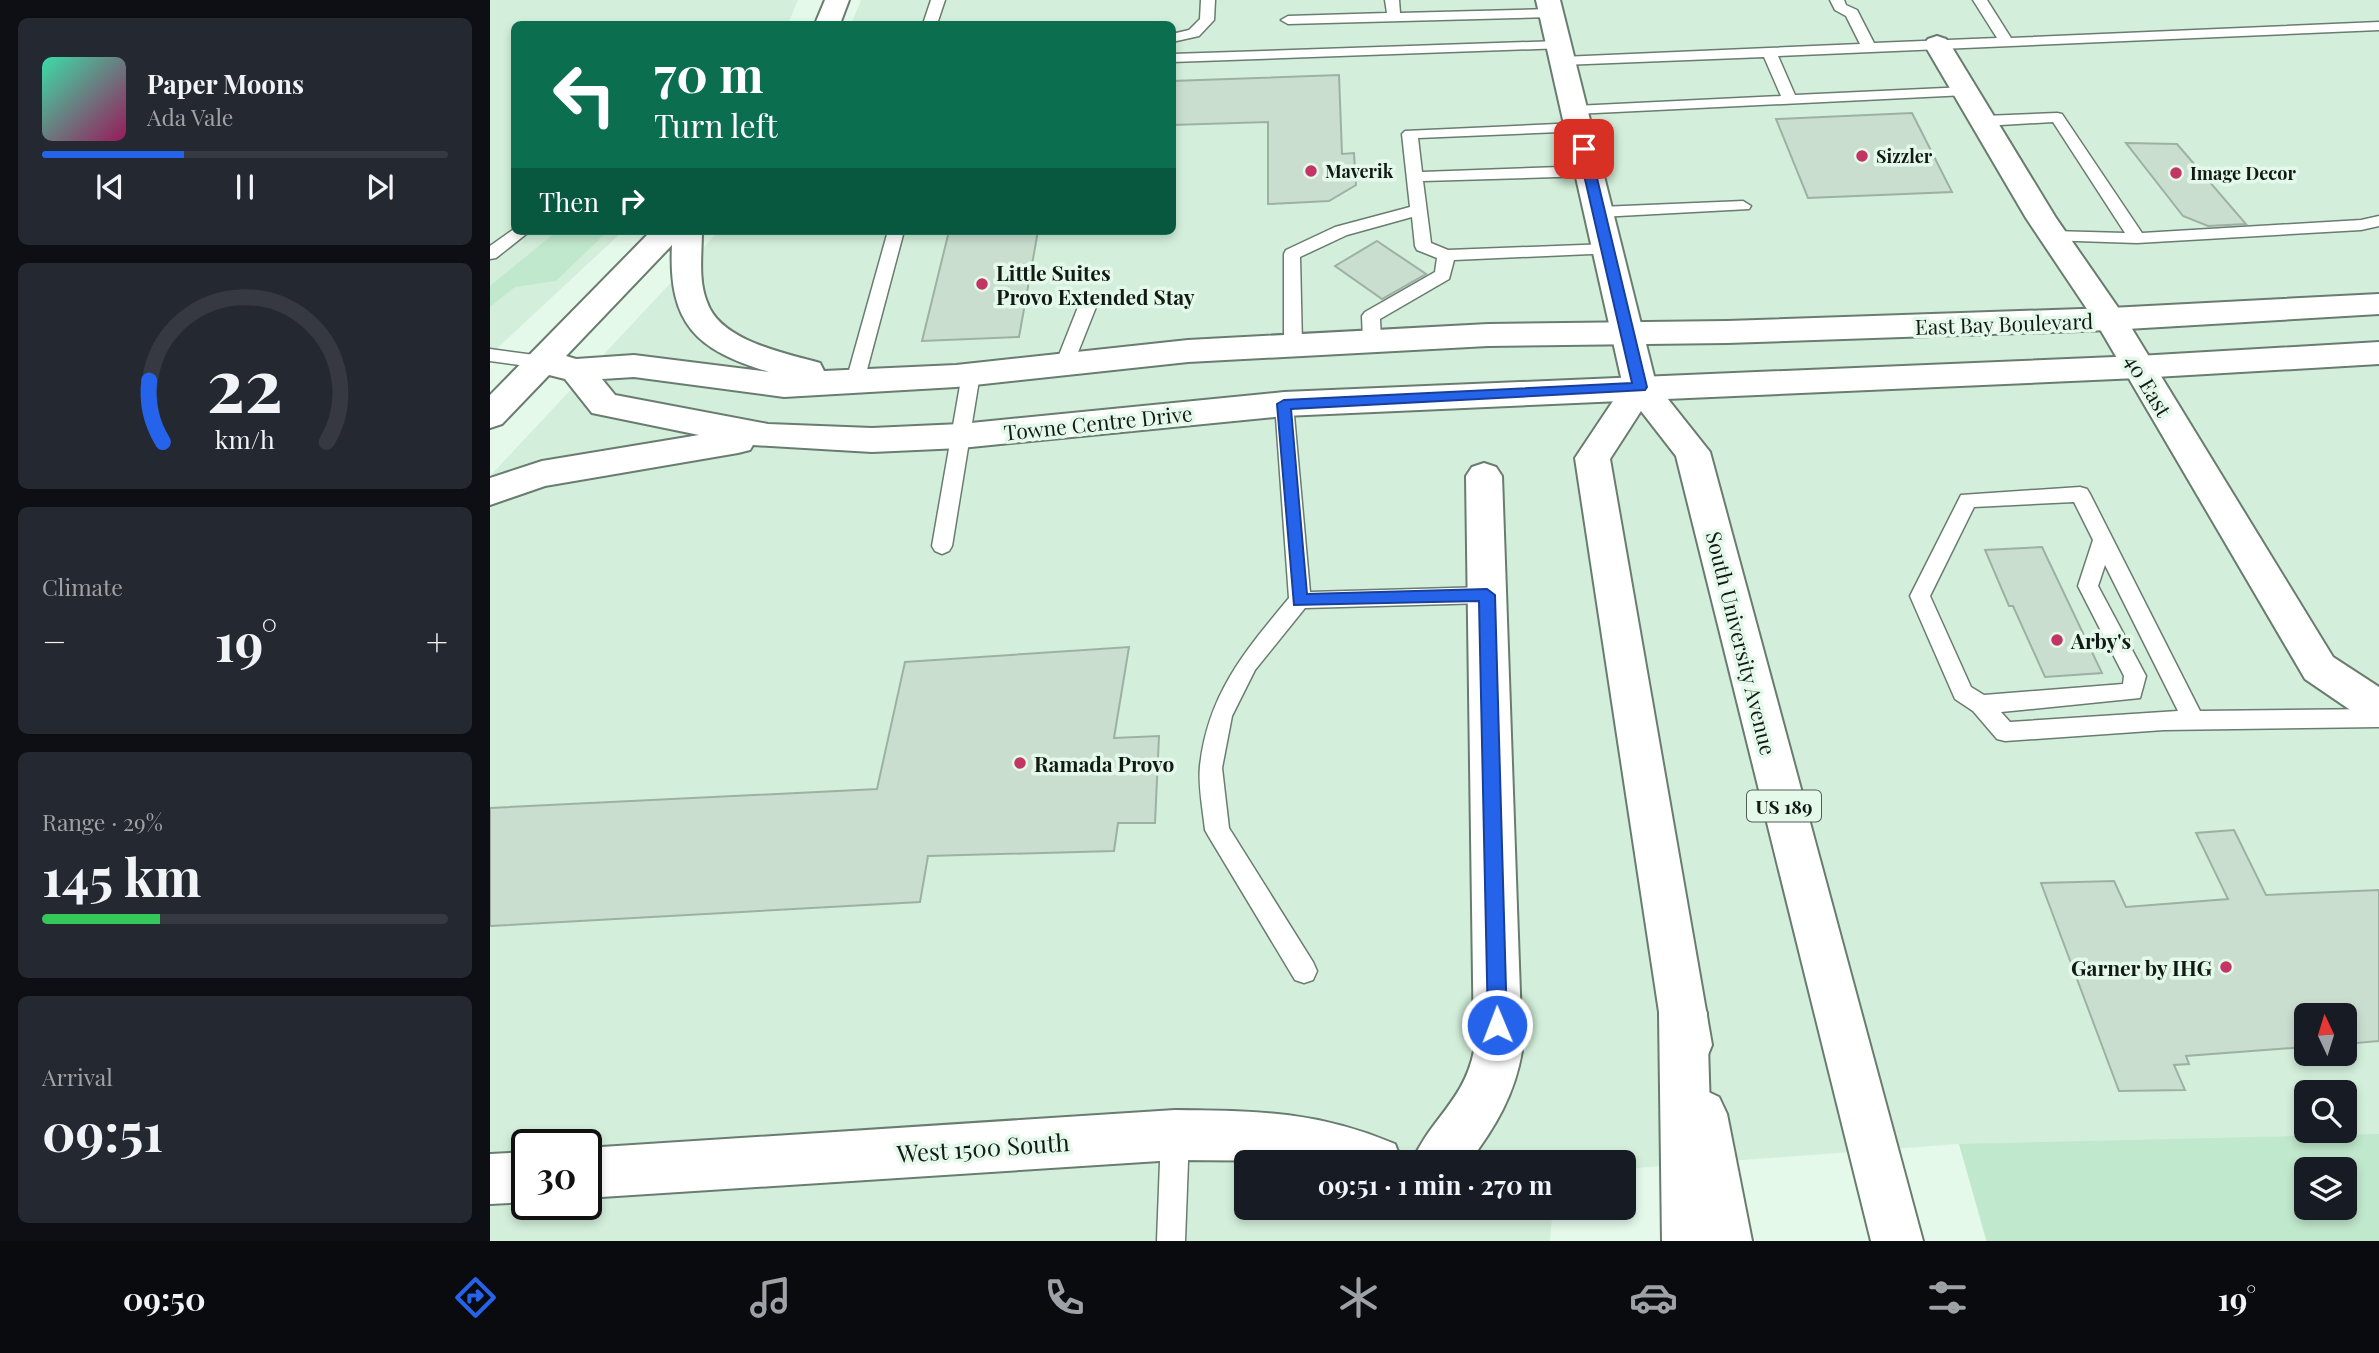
<!DOCTYPE html>
<html lang="en">
<head>
<meta charset="utf-8">
<style>
	:root { --surface:#171b24; --page:#242831; --text:#f1f3f6; --muted:#9ea1a6; --line:#363941; --accent:#2563eb }
	body { margin:0; font-family:"Playfair Display",serif; background:var(--page); color:var(--text); height:100vh; display:flex; flex-direction:column; font-size:26px; white-space:nowrap }
	* { box-sizing:border-box; margin:0 }
	p { font-size:23px; color:var(--muted) }
	.icon { flex:none; width:38px; height:38px; fill:none; stroke:currentColor; stroke-width:2; stroke-linecap:round; stroke-linejoin:round }
	.map { position:relative; flex:1; overflow:hidden }
	.drawer { display:flex; flex-direction:column; gap:18px; padding:18px; background:#0d0f14; width:490px }
	.drawer>* { flex:none }
	.banner { position:absolute; left:21px; top:21px; width:665px; height:214px; border-radius:10px; box-shadow:0 4px 10px #0003; background:#0b6e4f; color:#fff; overflow:hidden }
	.needle { width:46px; rotate:356deg }
	.tools { position:absolute; left:1804px; top:1003px; display:grid; gap:14px }
	.tools a { display:grid; place-items:center; width:63px; height:63px; border-radius:10px; background:var(--surface); box-shadow:0 4px 10px #0003; font-size:35px }
	.speed { position:absolute; left:21px; top:1129px; display:flex; gap:14px; font-size:35px; font-weight:700; text-align:center }
	.speed>* { display:grid; place-content:center; width:91px; height:91px; border-radius:50%; background:var(--surface); box-shadow:0 4px 10px #0003; line-height:1 }
	.speed .limit { border:4px solid #111; border-radius:10px; background:#fff; color:#111 }
	.pin { position:absolute; display:grid; place-items:center; width:60px; height:60px; color:#fff; margin:-30px; border-radius:14px; box-shadow:0 4px 10px #0006 }
	.me { position:absolute; width:77px; margin:-38px; rotate:359deg; stroke-linejoin:round; filter:drop-shadow(0 0 5px #0008) }
	.turn { display:flex; align-items:center; gap:24px; height:147px; padding:0 28px; font-size:32px }
	.turn .icon { width:91px; height:91px; stroke-width:2.5 }
	.turn b { display:block; font-size:49px; line-height:60px }
	.then { display:flex; align-items:center; height:66px; padding:0 28px; background:#0003; gap:14px; font-size:26px }
	.big { font-size:52px; font-weight:700; line-height:1.1 }
	.drawer .card { flex:1; display:flex; flex-direction:column; justify-content:center; gap:10px; min-width:0; padding:0 24px; border-radius:10px; background:var(--page) }
	.drawer .dial { align-items:center; gap:0 }
	.dial svg { height:182px; overflow:visible; fill:none; stroke:var(--line); stroke-width:7; stroke-linecap:round; text-anchor:middle }
	.dial text { fill:var(--text); stroke:none }
	.song { display:flex; align-items:center; gap:21px }
	.cover { width:84px; height:84px; border-radius:10px; background:linear-gradient(135deg,hsl(160 70% 55%),hsl(330 70% 35%)) }
	.played { height:7px; border-radius:4px; background:linear-gradient(90deg,var(--accent) 35%,var(--line) 35%) }
	.keys { display:flex; justify-content:space-around; direction:ltr }
	.heat { display:flex; justify-content:space-between; align-items:center; font-size:38px; direction:ltr }
	.charge { height:10px; border-radius:5px; background:linear-gradient(90deg,#34c759 29%,var(--line) 0) }
	.trip { position:absolute; left:744px; top:1150px; width:402px; height:70px; border-radius:10px; background:var(--surface); box-shadow:0 4px 10px #0003; font-weight:700; line-height:70px; text-align:center }
	.tab-bar { display:flex; height:112px; justify-content:space-around; align-items:center; background:#090b0e; color:var(--muted) }
	.tab-bar .icon { width:49px; height:49px }
	.tab-bar .active { color:var(--accent) }
	.tab-bar b { font-size:32px; color:var(--text) }
	main { display:flex; flex:1; min-height:0 }
	.map>svg:first-child { display:block }
</style>
</head>
<body>
<main>
<section class="drawer">
<div class="card">
<div class="song"><i class="cover"></i><div><b>Paper Moons</b><p>Ada Vale</p></div></div>
<div class="played"></div>
<div class="keys"><svg class="icon" aria-label="previous" viewBox="0 0 24 24"><path d="M18 5L8 12l10 7zM5 5v14"/></svg><svg class="icon" aria-label="pause" viewBox="0 0 24 24"><path d="M8 5v14M16 5v14"/></svg><svg class="icon" aria-label="next" viewBox="0 0 24 24"><path d="M6 5l10 7-10 7zM19 5v14"/></svg></div>
</div>
<div class="card dial"><svg viewBox="0 0 100 80">
<path d="M14 69A42 42 0 1 1 86 69"/>
<path d="M14 69A42 42 0 0 1 8 42" stroke="#2563eb"/>
<text x="50" y="56" font-size="32" font-weight="700">22</text>
<text x="50" y="72" font-size="11">km/h</text>
</svg></div>
<div class="card"><p>Climate</p>
<div class="heat"><a>−</a><b class="big">19°</b><a>+</a></div>
</div>
<div class="card"><p>Range · 29%</p><b class="big">145 km</b><div class="charge"></div></div>
<div class="card"><p>Arrival</p><b class="big">09:51</b></div>
</section>
<div class="map">
<svg width="1889" height="1241" viewBox="0 0 1889 1241">
	<rect width="100%" height="100%" fill="#e5f9eb"/>
	<g fill="#d3efdb" fill-rule="evenodd">
		<polygon points="0,0 308,0 298,24 24,24 24,231 133,231 0,355"/>
		<path d="M 371,0 L 1889,0 L 1889,1241 L 1496,1241 L 1469,1144 L 1134,1169 L 1134,1162 L 756,1162 L 756,1208 L 1063,1208 L 1060,1241 L 0,1241 L 0,476 L 229,231 L 682,231 L 682,24 L 361,24 ZM 1816,1015 L 1855,1015 L 1855,1054 L 1816,1054 ZM 1816,1092 L 1855,1092 L 1855,1130 L 1816,1130 ZM 37,1144 L 96,1144 L 96,1204 L 37,1204 ZM 1816,1169 L 1855,1169 L 1855,1208 L 1816,1208 Z"/>
	</g>
	<g fill="#c0e8cc" fill-rule="evenodd">
		<polygon points="67,231 118,231 66,281 25,287 0,307 0,286"/>
		<path d="M 1889,1134 L 1889,1241 L 1497,1241 L 1469,1144 ZM 1816,1169 L 1855,1169 L 1855,1208 L 1816,1208 Z"/>
	</g>
	<g fill="#caded0" stroke="#9db1a3" stroke-width="2">
		<polygon points="849,75 852,154 864,153 866,185 839,201 778,204 778,122 682,125 682,81"/>
		<polygon points="1422,113 1462,192 1318,198 1286,119"/>
		<polygon points="1636,143 1687,144 1756,224 1718,226 1693,216"/>
		<polygon points="459,231 548,231 529,337 432,341"/>
		<polygon points="887,241 936,274 892,299 845,266"/>
		<polygon points="1552,547 1612,673 1555,677 1523,606 1519,606 1495,550"/>
		<polygon points="639,647 624,738 669,736 665,823 628,823 624,851 438,856 430,902 0,926 0,808 387,789 415,662"/>
		<polygon points="1744,830 1776,895 1889,890 1889,1041 1855,1044 1855,1015 1816,1015 1816,1047 1696,1056 1699,1064 1684,1065 1695,1090 1629,1091 1551,883 1624,881 1636,907 1738,899 1706,833"/>
	</g>
	<g fill="none" stroke-linecap="round" stroke-linejoin="round">
		<defs>
			<g id="service">
				<polygon points="441,0 455,0 447,24 433,24"/>
				<polygon points="711,0 725,0 724,20 709,36 682,42 682,34 699,30 710,19"/>
				<polygon points="895,0 909,0 910,13 1061,9 1068,13 1061,17 798,24 791,20 798,16 897,13"/>
				<polygon points="1340,0 1354,0 1356,5 1367,10 1384,43 1507,38 1483,0 1497,0 1521,38 1889,22 1889,30 1288,56 1305,95 1476,87 1483,91 1476,95 1085,114 1078,110 1085,106 1291,96 1274,57 1072,65 1065,61 1072,57 1370,44 1356,16 1345,10"/>
				<polygon points="1069,41 1074,42 1074,48 682,62 682,54"/>
				<polygon points="1567,113 1572,114 1652,233 1871,220 1889,216 1889,226 1871,230 1647,243 1556,240 1554,236 1556,232 1562,231 1635,233 1563,122 1494,126 1486,121 1494,116"/>
				<polygon points="1089,123 1094,125 1097,128 1094,131 928,138 932,172 1099,166 1107,171 1099,176 933,181 941,243 958,250 1118,244 1126,249 1124,253 964,260 959,279 890,319 891,341 882,347 873,341 872,316 875,312 945,272 947,258 927,250 925,246 922,217 857,235 810,257 812,345 809,349 797,349 794,345 794,254 796,250 845,227 920,207 912,134 915,131"/>
				<polygon points="1253,201 1261,206 1259,209 1110,217 1102,212 1110,207"/>
				<polygon points="24,229 24,231 40,231 6,258 0,259 0,246"/>
				<polygon points="398,231 414,231 374,381 371,385 359,385 356,381"/>
				<polygon points="597,301 606,307 583,365 580,369 568,369 565,365 588,307"/>
				<polygon points="0,349 52,356 61,362 52,368 0,361"/>
				<polygon points="481,368 487,370 490,374 462,546 459,551 452,554 445,551 442,546 472,374 475,370"/>
				<path d="M 794,398 L 801,399 L 803,404 L 820,592 L 997,587 L 1004,589 L 1007,595 L 1004,601 L 997,603 L 815,608 L 765,670 L 742,716 L 732,768 L 739,828 L 823,962 L 827,971 L 823,980 L 814,983 L 805,980 L 719,837 L 715,830 C 713,810 708,786 710,766 C 718,694 755,651 799,598 L 785,404 L 787,399 Z"/>
				<path d="M 1590,487 L 1597,489 L 1600,494 L 1710,711 L 1889,709 L 1889,727 L 1674,730 L 1515,741 L 1507,739 L 1483,711 L 1465,699 L 1420,596 L 1471,495 ZM 1584,502 L 1603,540 L 1588,586 L 1634,676 L 1633,684 L 1494,695 L 1481,687 L 1440,596 L 1484,507 ZM 1615,565 L 1688,711 L 1520,722 L 1511,712 L 1650,698 L 1656,676 L 1608,586 Z"/>
				<polygon points="685,1121 695,1125 699,1135 695,1241 667,1241 671,1135 675,1125"/>
			</g>
			<g id="minor">
				<polygon points="1447,36 1456,39 1460,44 1566,218 1636,319 1843,657 1889,687 1889,725 1875,720 1815,679 1607,324 1536,218 1434,44 1438,39"/>
				<path d="M 994,463 L 1006,467 L 1012,476 L 1032,1051 C 1025,1094 1005,1128 979,1162 L 922,1162 C 940,1119 974,1101 984,1051 L 976,476 L 982,467 Z"/>
				<path d="M 685,1110 C 769,1111 826,1111 905,1144 L 912,1162 L 685,1160 L 96,1198 L 96,1148 Z"/>
				<polygon points="37,1152 37,1202 0,1204 0,1154"/>
			</g>
			<g id="tertiary">
				<polygon points="335,0 359,0 350,24 325,24"/>
				<path d="M 161,231 L 212,231 C 212,254 208,280 217,302 C 230,341 295,353 330,363 L 334,371 L 466,365 L 698,340 L 998,324 L 1237,321 L 1620,308 L 1889,294 L 1889,314 L 1620,330 L 1237,343 L 998,346 L 698,362 L 466,387 L 294,397 L 144,377 L 112,379 L 125,395 L 278,424 L 382,428 L 471,424 L 794,392 L 1648,356 L 1889,342 L 1889,364 L 1648,378 L 794,416 L 471,448 L 382,452 L 263,445 L 260,450 L 248,453 L 55,486 L 0,505 L 0,478 L 52,461 L 209,435 L 102,413 L 75,379 L 59,375 L 12,424 L 0,428 L 0,395 ZM 182,245 C 178,324 206,350 279,372 L 144,355 L 86,359 L 76,356 Z"/>
			</g>
			<g id="trunk">
				<polygon points="1046,0 1070,0 1166,384 1220,452 1433,1241 1381,1241 1186,456 1151,411 1120,459 1222,1045 1215,1062 1198,1069 1181,1062 1174,1045 1085,458 1133,386"/>
				<polygon points="1212,1089 1229,1097 1237,1114 1262,1241 1210,1241 1187,1114 1195,1097"/>
			</g>
			<polygon id="motorway" points="1193,990 1210,997 1217,1013 1224,1241 1172,1241 1169,1013 1176,997"/>
		</defs>
		<use href="#service" stroke="#697c6f" stroke-width="3"/>
		<use href="#minor" stroke="#697c6f" stroke-width="4"/>
		<use href="#tertiary" stroke="#697c6f" stroke-width="4"/>
		<use href="#trunk" stroke="#697c6f" stroke-width="4"/>
		<use href="#motorway" stroke="#697c6f" stroke-width="4"/>
		<use href="#service" fill="#fff" fill-rule="evenodd"/>
		<use href="#minor" fill="#fff" fill-rule="evenodd"/>
		<use href="#tertiary" fill="#fff" fill-rule="evenodd"/>
		<use href="#trunk" fill="#fff" fill-rule="evenodd"/>
		<use href="#motorway" fill="#fff" fill-rule="evenodd"/>
	</g>
	<polygon fill="#2563eb" stroke="#184099" stroke-width="2" points="1094,146 1100,149 1157,387 1155,390 801,409 817,594 997,589 1005,595 1017,1025 1014,1032 1007,1034 1001,1032 998,1025 989,601 804,605 787,404 794,400 1142,383 1088,149"/>
	<g fill="#c33565" stroke="#e5f9eb" stroke-width="2.5">
		<circle cx="1372" cy="156" r="7"/>
		<circle cx="821" cy="171" r="7"/>
		<circle cx="1686" cy="173" r="7"/>
		<circle cx="492" cy="284" r="7"/>
		<circle cx="1567" cy="640" r="7"/>
		<circle cx="530" cy="763" r="7"/>
		<circle cx="1736" cy="967" r="7"/>
	</g>
	<g text-anchor="middle" dominant-baseline="central" stroke-width="7" stroke-linejoin="round" paint-order="stroke">
		<g font-size="18" font-weight="bold" fill="#121a15" stroke="#e5f9eb" text-anchor="start">
			<text x="1386" y="156">Sizzler</text>
			<text x="835" y="171">Maverik</text>
			<text x="1700" y="173">Image Decor</text>
		</g>
		<rect fill="#e5f9eb" stroke="#515d55" stroke-width="2" x="1257" y="790.5" width="74" height="31" rx="5"/>
		<g font-size="19" font-weight="bold" fill="#121a15">
			<text x="1294" y="806">US 189</text>
		</g>
		<g font-size="21" font-weight="bold" fill="#121a15" stroke="#e5f9eb" text-anchor="start">
			<text x="506" y="272">Little Suites<tspan x="506" dy="24">Provo Extended Stay</tspan></text>
			<text x="1581" y="640">Arby's</text>
			<text x="544" y="763">Ramada Provo</text>
			<text x="1722" y="967" text-anchor="end">Garner by IHG</text>
		</g>
		<g font-size="21" fill="#121a15" stroke="#e5f9eb">
			<text transform="translate(1514 323) rotate(-2)">East Bay Boulevard</text>
			<text transform="translate(1659 385) rotate(59)">40 East</text>
			<text transform="translate(608 422) rotate(-6)">Towne Centre Drive</text>
			<text transform="translate(1252 643) rotate(76)">South University Avenue</text>
		</g>
		<g font-size="24" fill="#121a15" stroke="#e5f9eb">
			<text transform="translate(493 1147) rotate(-4)">West 1500 South</text>
		</g>
	</g>
</svg>
<div class="tools">
<a><svg class="needle" viewBox="-14 -14 28 28"><path d="M0-13l5 13h-10z" fill="#e53935"/><path d="M0 13l5-13h-10z" fill="#9ea1a6"/></svg></a>
<a><svg class="icon" aria-label="search" viewBox="0 0 24 24"><circle cx="10" cy="10" r="6"/><path d="M15 15l6 6"/></svg></a>
<a><svg class="icon" aria-label="layers" viewBox="0 0 24 24"><path d="M12 4l9 5-9 5-9-5zM3 14l9 5 9-5"/></svg></a>
</div>
<div class="speed"><div class="limit">30</div></div>
<div class="pin" style="left:1094px;top:149px;background:#d93025"><svg class="icon" aria-label="arrive" viewBox="0 0 24 24"><path d="M6 21V4h12l-3 4 3 4H6"/></svg></div>
<svg class="me" style="left:1007px;top:1025px" viewBox="-20 -20 40 40"><circle r="17" fill="#2563eb" stroke="#fff" stroke-width="3"/><path d="M0-11L8 9 0 5-8 9z" fill="#fff"/></svg>
<div class="trip">09:51 · 1 min · 270 m</div>
<div class="banner">
<div class="turn"><svg class="icon" aria-label="left" viewBox="0 0 24 24"><path d="M17 20v-9H6M10 6l-5 5 5 5"/></svg><div><b>70 m</b>Turn left</div></div>
<div class="then">Then<svg class="icon" aria-label="right" viewBox="0 0 24 24"><path d="M7 20v-9h11M14 6l5 5-5 5"/></svg></div>
</div>
</div>
</main>
<nav class="tab-bar">
<b>09:50</b>
<svg class="icon active" aria-label="directions" viewBox="0 0 24 24"><path d="M12 3l9 9-9 9-9-9zM9 14v-3h6M13 9l2 2-2 2"/></svg>
<svg class="icon" aria-label="music" viewBox="0 0 24 24"><path d="M9 18V5l10-2v13"/><circle cx="6" cy="18" r="3"/><circle cx="16" cy="16" r="3"/></svg>
<svg class="icon" aria-label="phone" viewBox="0 0 24 24"><path d="M5 4h4l2 5-3 2q2 4 5 5l2-3 5 2v4C11 20 4 13 5 4z"/></svg>
<svg class="icon" aria-label="climate" viewBox="0 0 24 24"><path d="M12 3v18M4 7l16 10M4 17L20 7"/></svg>
<svg class="icon" aria-label="car" viewBox="0 0 24 24"><path d="M5 17H2v-5l4-1 3-4h7l3 4 3 1v5h-3M9 17h6M6 11h13"/><circle cx="7" cy="17" r="2"/><circle cx="17" cy="17" r="2"/></svg>
<svg class="icon" aria-label="filters" viewBox="0 0 24 24"><path d="M4 7h16M4 17h16"/><circle cx="9" cy="7" r="2"/><circle cx="15" cy="17" r="2"/></svg>
<b>19°</b>
</nav>
</body>
</html>
